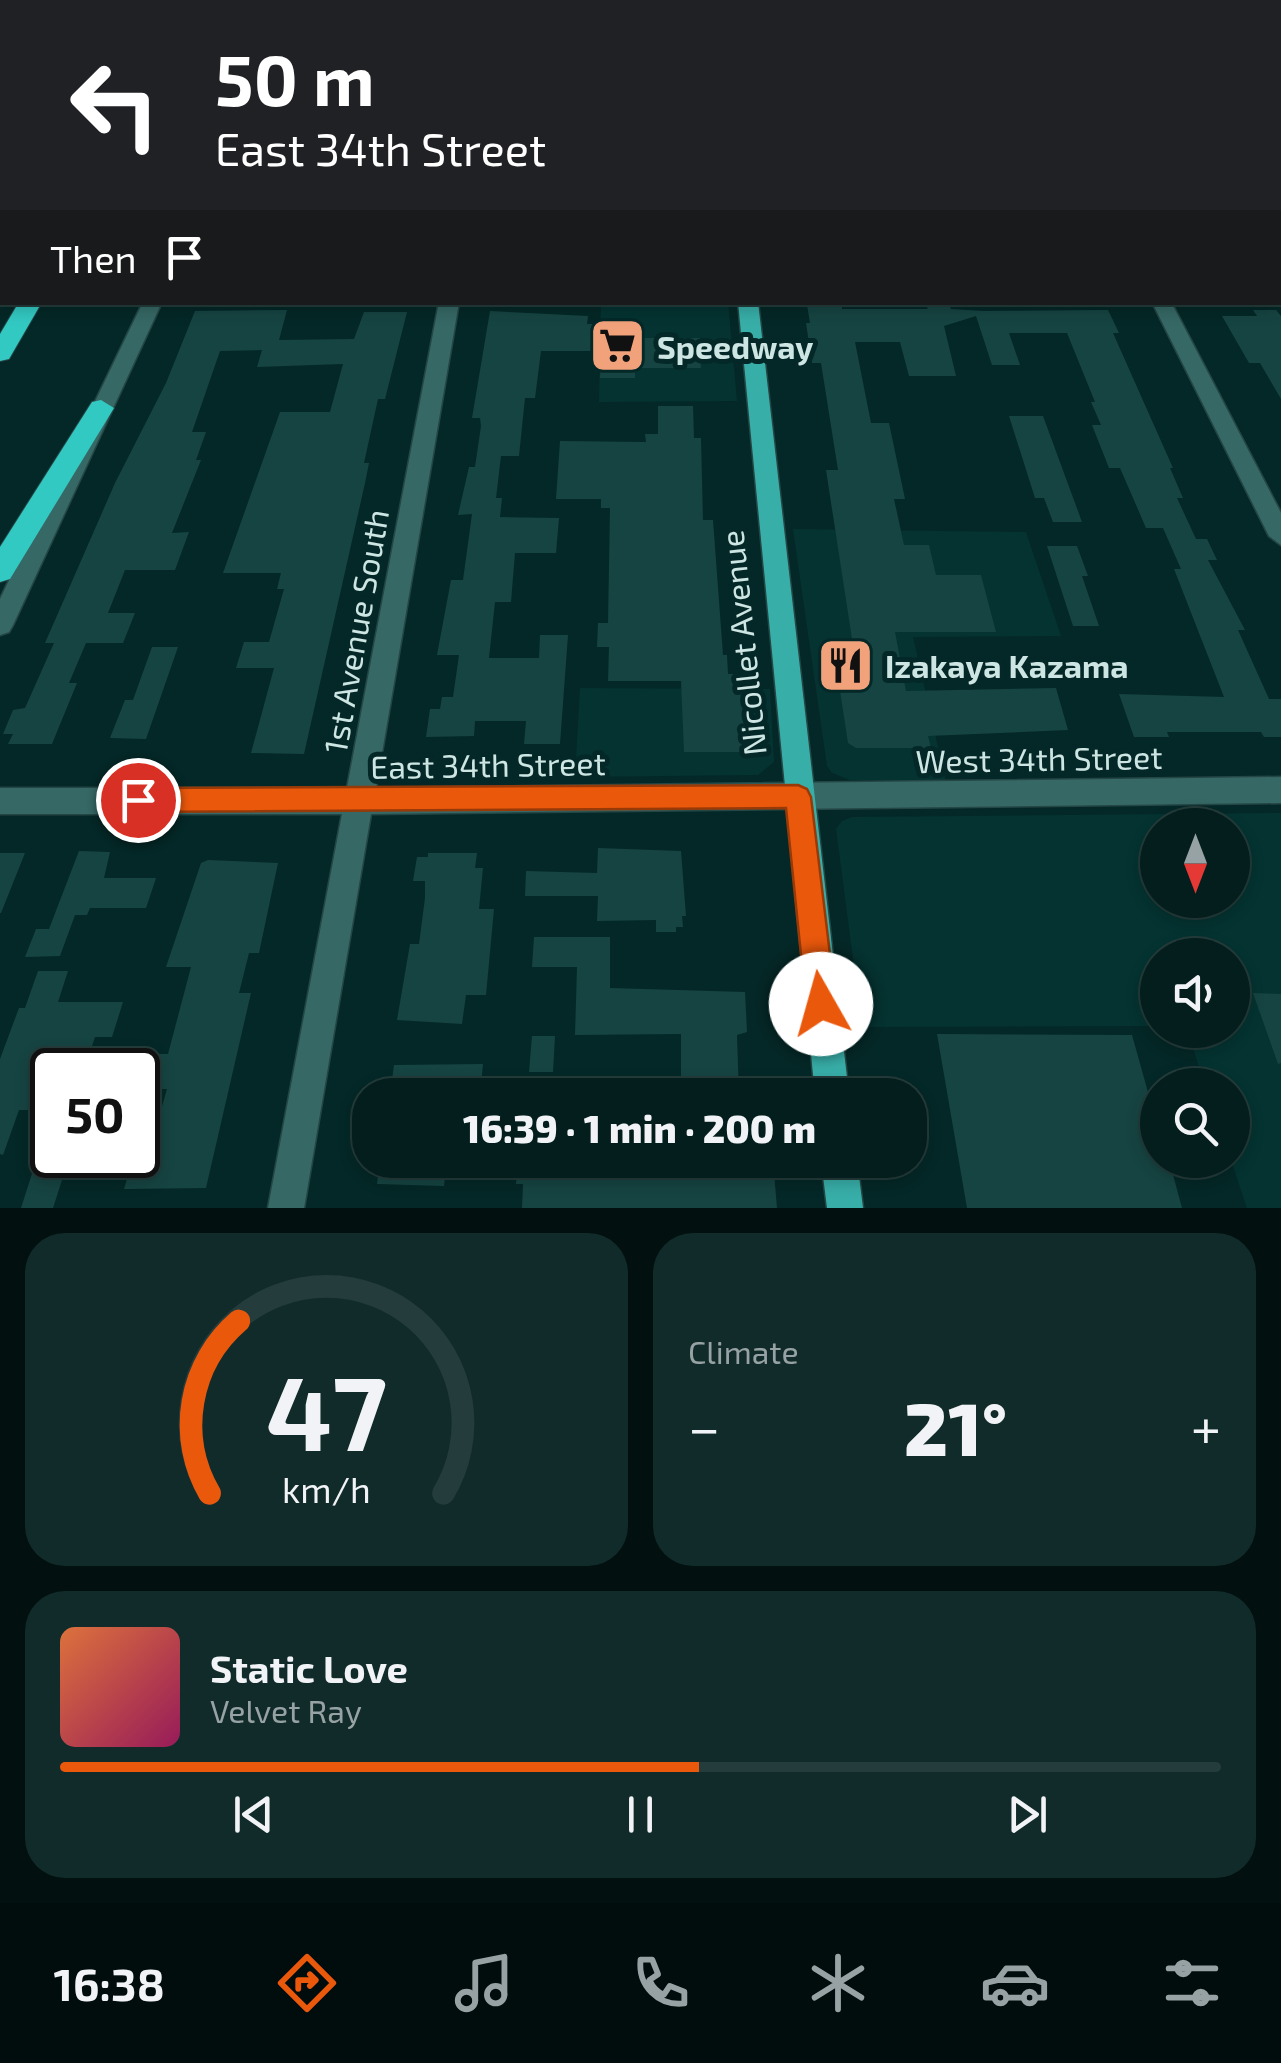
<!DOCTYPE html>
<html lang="en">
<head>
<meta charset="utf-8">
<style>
	:root { --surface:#031e1d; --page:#112b2a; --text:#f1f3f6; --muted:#97a2a4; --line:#243c3b; --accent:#ea580c }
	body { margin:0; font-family:"Exo 2",sans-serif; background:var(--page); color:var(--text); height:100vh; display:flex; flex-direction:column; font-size:38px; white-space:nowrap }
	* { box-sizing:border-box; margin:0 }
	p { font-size:32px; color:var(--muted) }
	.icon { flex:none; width:55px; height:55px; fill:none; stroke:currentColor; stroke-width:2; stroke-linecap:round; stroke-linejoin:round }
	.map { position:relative; height:1208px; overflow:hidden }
	.side { display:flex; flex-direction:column; gap:25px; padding:25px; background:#021010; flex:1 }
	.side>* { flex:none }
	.guide { position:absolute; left:0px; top:0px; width:1282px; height:305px; box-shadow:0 5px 15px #0003,0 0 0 2px var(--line); background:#202124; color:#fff; overflow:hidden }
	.needle { width:65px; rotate:180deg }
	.buttons { position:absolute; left:1140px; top:808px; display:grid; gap:20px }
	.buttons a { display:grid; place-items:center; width:110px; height:110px; border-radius:50%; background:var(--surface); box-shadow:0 5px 15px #0003,0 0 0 2px var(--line); font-size:50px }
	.speed { position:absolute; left:30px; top:1048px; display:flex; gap:20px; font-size:50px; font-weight:700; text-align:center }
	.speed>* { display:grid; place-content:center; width:130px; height:130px; border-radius:50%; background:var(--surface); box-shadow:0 5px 15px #0003,0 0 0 2px var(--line); line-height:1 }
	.speed .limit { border:5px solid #111; border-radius:15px; background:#fff; color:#111 }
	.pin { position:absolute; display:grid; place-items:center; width:85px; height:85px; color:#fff; margin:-42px; border:5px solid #fff; border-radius:50%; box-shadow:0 2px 10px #0007 }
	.me { position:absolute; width:110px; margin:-55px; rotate:353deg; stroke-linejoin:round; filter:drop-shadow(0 0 8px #0008) }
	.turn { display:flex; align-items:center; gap:35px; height:210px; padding:0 50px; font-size:45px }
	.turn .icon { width:130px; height:130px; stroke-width:2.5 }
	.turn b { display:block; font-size:70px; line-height:85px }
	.then { display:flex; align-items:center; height:95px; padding:0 50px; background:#0003; gap:20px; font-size:38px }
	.big { font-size:75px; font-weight:800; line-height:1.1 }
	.side .widget { flex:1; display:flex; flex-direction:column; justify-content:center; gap:15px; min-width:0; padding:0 35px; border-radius:40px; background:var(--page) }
	.side .dial { align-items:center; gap:0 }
	.dial svg { height:260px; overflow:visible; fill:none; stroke:var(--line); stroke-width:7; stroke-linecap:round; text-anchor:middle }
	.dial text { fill:var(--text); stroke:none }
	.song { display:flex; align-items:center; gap:30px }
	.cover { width:120px; height:120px; border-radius:15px; background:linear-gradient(135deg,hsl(20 70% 55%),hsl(330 70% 35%)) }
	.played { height:10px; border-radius:5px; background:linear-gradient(90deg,var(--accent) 55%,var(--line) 55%) }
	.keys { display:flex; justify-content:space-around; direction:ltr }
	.heat { display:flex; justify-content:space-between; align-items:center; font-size:55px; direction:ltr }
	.side .tiles { flex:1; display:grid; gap:25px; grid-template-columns:1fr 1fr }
	.widget:last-child { grid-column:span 2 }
	.trip { position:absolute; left:352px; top:1078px; width:575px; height:100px; border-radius:40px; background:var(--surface); box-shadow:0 5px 15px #0003,0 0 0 2px var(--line); font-weight:800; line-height:100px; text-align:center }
	.tab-bar { display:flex; height:160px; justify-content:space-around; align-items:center; background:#010c0c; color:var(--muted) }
	.tab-bar .icon { width:70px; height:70px }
	.tab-bar .current { color:var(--accent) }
	.tab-bar b { font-size:45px; color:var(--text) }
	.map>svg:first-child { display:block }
</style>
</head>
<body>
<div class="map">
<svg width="1281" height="1208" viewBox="0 0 1281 1208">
	<rect width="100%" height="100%" fill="#042827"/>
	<g fill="#043331" fill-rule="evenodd">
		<polygon points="728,302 737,401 599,402 601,303"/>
		<polygon points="793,529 1026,532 1061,636 913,637 946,782 850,780 832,773 827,766"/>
		<polygon points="580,688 770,689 774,762 758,775 575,777"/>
		<path d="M 1281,813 L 1281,1208 L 1247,1208 L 1231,1160 L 1232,1085 L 1205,1085 L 1187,1030 L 1232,1030 L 1232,955 L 1158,955 L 1157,1026 L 862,1027 L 836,829 L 842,821 L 852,817 ZM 1158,825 L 1232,825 L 1232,900 L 1158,900 Z"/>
	</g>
	<g fill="#164442">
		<polygon points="807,305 842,305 842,309 928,309 926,305 949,305 951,309 983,311 1108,310 1119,333 1113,333 1173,468 1170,468 1183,498 1177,498 1196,539 1207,539 1217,560 1208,560 1245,630 1238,630 1269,699 1281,699 1281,737 1264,737 1261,732 1167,732 1169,737 1134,737 1119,694 1224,697 1174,569 1181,569 1163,528 1146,528 1120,468 1109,468 1092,425 1101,425 1091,402 1095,402 1067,333 1009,333 1020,365 992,365 976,316 944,326 956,376 909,376 900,342 855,342 871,423 889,423 905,499 894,499 904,545 929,545 936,575 981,575 996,632 895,632 906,691 1056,688 1068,730 928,736 931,748 856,748 848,743 834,652 854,652 826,470 838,470 821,363 812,363 806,323 810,323"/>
		<polygon points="287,310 279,340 354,339 364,312 407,312 385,399 378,399 364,463 369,463 365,483 304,754 251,753 274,668 236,668 244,642 269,642 284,589 277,589 281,573 223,573 280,412 330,412 343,364 257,367 262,350 220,351 192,432 206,432 196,460 201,460 172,533 189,532 175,570 125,570 108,613 135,613 123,643 86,643 69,683 77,683 52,744 8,744 13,734 3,734 13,710 25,708 54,643 45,643 115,483 166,383 195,311"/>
		<polygon points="1253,310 1276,310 1281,316 1281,399 1260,363 1249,363 1222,316 1257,316"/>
		<polygon points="490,311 588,316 587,324 635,324 635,338 700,338 701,368 635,368 635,378 600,378 601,351 541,351 535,398 525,398 519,456 501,456 496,498 502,498 500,517 559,518 556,553 515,553 511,602 495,602 489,658 539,658 540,635 568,635 560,744 524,744 526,721 475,721 474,736 426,737 430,709 440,709 442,697 453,697 459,655 437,655 451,580 463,580 472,514 458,515 469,467 475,467 481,426 480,418 472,418"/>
		<polygon points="658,406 693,406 694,438 701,438 703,520 713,520 723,655 727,655 728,674 734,674 735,693 742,693 746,745 740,752 684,752 681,681 608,681 609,647 597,647 598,623 608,623 610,508 601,508 601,499 556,499 560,441 646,442 645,434 658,434"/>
		<polygon points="1009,416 1043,416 1082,522 1053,522 1044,498 1035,498"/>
		<polygon points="1047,546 1077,546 1088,576 1082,576 1099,626 1073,626"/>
		<polygon points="152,647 178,647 146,739 110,738 125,700 133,700"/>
		<polygon points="598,848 681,851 686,916 682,916 683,927 676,927 676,932 656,932 656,920 597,921 598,896 525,896 526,871 597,873"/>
		<polygon points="79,851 110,852 104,878 156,878 146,908 90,908 87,915 75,915 60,956 25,957 36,929 49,929"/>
		<polygon points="0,853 25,853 1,913 0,913"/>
		<polygon points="428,853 477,853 475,868 483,868 479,909 494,909 486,995 466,995 462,1024 397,1020 410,944 419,944 425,898 425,881 413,881 417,857 428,857"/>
		<polygon points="208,860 278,863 259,953 249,953 239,993 251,993 206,1188 124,1189 133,1159 147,1159 167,1089 144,1089 151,1062 157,1054 168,1054 191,967 166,967 201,863"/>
		<polygon points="534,937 610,937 610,988 745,992 747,1032 737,1035 739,1095 681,1095 681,1034 575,1035 577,967 532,967"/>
		<polygon points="38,971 68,971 58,1002 123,1002 112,1037 95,1037 84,1070 52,1070 52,1110 19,1110 3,1155 0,1154 0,1059 19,1008 25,1008"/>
		<polygon points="1253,993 1281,994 1281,1063 1278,1064"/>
		<polygon points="937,1034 1132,1035 1158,1128 1158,1160 1169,1160 1182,1208 967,1208"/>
		<polygon points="532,1036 555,1036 553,1072 529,1072"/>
		<polygon points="483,1064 480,1095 390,1095 394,1065"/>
		<polygon points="38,1155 70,1155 53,1208 21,1208"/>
		<polygon points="380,1160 447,1160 444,1186 377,1184"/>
		<polygon points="518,1160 773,1160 777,1208 522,1208 523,1184 516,1184"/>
	</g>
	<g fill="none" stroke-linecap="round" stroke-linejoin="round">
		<defs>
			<g id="minor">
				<polygon points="996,0 1010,0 1011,2 998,2"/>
				<polygon points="1265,0 1279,0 1281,2 1267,2"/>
				<rect x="1280" y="34" width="1" height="8"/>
				<rect x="0" y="37" width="2" height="8"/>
				<polygon points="2,121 2,133 0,134 0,122"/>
				<rect x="1280" y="280" width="1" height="12"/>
				<rect x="0" y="284" width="2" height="12"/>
				<polygon points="143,302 162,302 13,625 9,632 0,635 0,599"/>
				<polygon points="439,302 459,302 376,788 1281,777 1281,803 371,814 304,1208 268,1208 342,814 0,814 0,788 347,788"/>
				<polygon points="1152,302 1171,302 1281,513 1281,545 1269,536"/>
			</g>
			<g id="major">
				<polygon points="709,0 723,0 723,2 710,2"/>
				<polygon points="738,302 758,302 849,1095 815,1095"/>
				<polygon points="821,1160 857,1160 863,1208 827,1208"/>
			</g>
			<g id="highway">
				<polygon points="2,245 2,262 0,263 0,246"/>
				<polygon points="19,302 42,302 9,359 0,361 0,334"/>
				<polygon points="101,400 114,408 10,579 0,582 0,547 92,402"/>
			</g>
		</defs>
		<use href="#minor" stroke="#244645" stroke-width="3"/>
		<use href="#major" stroke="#244645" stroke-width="3"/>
		<use href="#highway" stroke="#244645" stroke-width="2"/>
		<use href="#minor" fill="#366865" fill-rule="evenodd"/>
		<use href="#major" fill="#38aea8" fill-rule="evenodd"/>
		<use href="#highway" fill="#33c9c3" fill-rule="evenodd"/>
	</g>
	<polygon fill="#ea580c" stroke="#983908" stroke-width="2.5" points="798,785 807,789 811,797 836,1004 832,1014 821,1018 810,1014 806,1004 786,808 138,812 129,808 125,800 129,792 138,788"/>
	<defs>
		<symbol id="supermarket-square" viewBox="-11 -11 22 22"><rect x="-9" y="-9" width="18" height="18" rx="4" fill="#f1a27b" stroke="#042827"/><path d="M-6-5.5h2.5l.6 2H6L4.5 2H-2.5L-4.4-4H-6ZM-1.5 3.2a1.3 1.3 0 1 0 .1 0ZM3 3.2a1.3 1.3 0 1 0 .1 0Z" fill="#111"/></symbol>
		<symbol id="restaurant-square" viewBox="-11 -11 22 22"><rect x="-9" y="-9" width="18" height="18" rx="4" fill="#f1a27b" stroke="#042827"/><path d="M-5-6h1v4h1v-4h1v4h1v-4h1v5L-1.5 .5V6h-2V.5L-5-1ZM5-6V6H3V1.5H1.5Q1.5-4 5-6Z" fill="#111"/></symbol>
	</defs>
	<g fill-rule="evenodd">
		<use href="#supermarket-square" x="586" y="314" width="63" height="63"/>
		<use href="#restaurant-square" x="814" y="634" width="63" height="63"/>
	</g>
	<g text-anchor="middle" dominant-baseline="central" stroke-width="10" stroke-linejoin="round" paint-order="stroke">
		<g font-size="32" font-weight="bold" fill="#cde5e3" stroke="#042827" text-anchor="start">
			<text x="657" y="346">Speedway</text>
			<text x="885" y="665">Izakaya Kazama</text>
		</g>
		<g font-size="32" fill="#cde5e3" stroke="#042827">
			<text transform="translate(355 631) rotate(-80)">1st Avenue South</text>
			<text transform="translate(742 643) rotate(-96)">Nicollet Avenue</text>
			<text transform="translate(1039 758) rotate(-1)">West 34th Street</text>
			<text transform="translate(488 764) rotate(-1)">East 34th Street</text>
		</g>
	</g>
</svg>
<div class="buttons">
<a><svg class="needle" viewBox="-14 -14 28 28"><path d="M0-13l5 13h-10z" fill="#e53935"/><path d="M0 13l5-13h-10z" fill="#97a2a4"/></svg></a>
<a><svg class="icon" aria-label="sound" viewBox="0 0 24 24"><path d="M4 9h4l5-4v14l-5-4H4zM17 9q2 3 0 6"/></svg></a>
<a><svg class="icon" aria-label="search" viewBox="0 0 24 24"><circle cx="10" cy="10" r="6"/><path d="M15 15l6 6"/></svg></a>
</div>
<div class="speed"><div class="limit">50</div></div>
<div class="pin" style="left:138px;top:800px;background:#d93025"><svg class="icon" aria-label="arrive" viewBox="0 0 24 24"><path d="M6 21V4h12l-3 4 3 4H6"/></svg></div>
<svg class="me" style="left:821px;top:1004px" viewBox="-20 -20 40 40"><circle r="19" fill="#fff"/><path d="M0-13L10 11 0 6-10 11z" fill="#ea580c"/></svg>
<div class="trip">16:39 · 1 min · 200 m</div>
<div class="guide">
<div class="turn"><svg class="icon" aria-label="left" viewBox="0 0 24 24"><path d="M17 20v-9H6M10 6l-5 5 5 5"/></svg><div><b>50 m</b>East 34th Street</div></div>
<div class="then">Then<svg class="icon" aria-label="arrive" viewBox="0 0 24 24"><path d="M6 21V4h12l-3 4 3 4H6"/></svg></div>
</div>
</div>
<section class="side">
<div class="tiles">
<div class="widget dial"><svg viewBox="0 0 100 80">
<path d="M14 69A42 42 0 1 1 86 69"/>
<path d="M14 69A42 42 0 0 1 23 16" stroke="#ea580c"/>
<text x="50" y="56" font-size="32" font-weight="700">47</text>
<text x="50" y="72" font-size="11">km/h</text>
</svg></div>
<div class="widget"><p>Climate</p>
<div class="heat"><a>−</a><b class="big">21°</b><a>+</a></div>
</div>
<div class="widget">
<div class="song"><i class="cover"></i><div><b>Static Love</b><p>Velvet Ray</p></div></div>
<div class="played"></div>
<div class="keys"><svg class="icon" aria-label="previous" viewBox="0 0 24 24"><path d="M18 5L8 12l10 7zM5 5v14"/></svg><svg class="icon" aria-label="pause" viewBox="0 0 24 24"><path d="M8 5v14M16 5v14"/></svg><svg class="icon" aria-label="next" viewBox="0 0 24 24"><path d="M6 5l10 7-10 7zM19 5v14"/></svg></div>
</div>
</div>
</section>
<nav class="tab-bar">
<b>16:38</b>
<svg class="icon current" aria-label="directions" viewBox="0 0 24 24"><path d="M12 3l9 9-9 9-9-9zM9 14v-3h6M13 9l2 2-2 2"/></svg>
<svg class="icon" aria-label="music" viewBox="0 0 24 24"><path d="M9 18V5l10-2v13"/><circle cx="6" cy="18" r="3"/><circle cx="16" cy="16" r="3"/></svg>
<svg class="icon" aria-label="phone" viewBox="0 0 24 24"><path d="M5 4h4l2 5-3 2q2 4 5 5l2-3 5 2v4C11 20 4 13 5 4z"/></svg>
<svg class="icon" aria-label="climate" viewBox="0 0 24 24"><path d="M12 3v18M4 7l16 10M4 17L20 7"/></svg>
<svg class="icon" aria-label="car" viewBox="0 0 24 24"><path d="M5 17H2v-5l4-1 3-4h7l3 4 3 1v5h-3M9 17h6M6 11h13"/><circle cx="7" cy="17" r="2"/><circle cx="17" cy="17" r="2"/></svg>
<svg class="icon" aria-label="filters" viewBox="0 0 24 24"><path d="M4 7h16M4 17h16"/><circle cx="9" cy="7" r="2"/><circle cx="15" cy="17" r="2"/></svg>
</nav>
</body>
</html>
